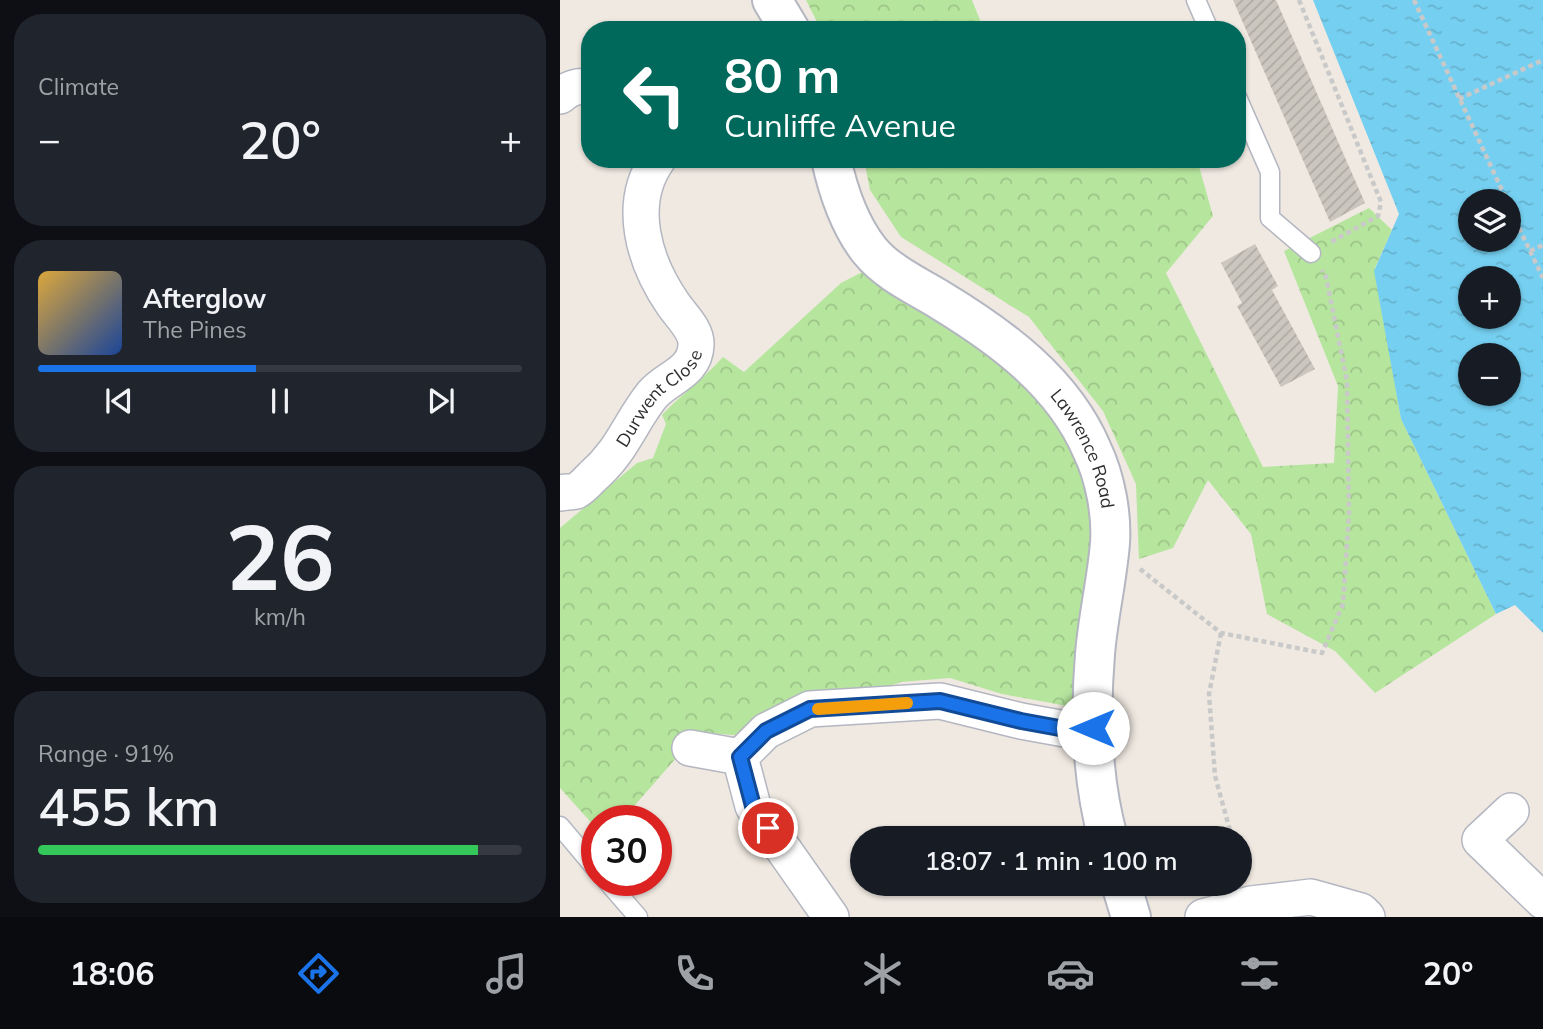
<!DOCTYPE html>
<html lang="en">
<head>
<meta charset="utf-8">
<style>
	:root { --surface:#171b24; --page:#20242c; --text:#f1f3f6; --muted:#9ea1a6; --line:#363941; --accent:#1a73e8 }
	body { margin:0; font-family:Mulish,sans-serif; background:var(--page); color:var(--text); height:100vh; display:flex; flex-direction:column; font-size:26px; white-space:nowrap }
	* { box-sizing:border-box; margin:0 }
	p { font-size:23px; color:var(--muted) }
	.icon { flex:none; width:38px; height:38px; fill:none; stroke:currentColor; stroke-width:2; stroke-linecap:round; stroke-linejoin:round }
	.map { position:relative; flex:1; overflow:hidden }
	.sheet { display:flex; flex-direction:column; gap:14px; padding:14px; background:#0d0f14; width:560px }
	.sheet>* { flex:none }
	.banner { position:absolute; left:21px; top:21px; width:665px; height:147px; border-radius:28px; box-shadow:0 2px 5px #0004; background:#00695c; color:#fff; overflow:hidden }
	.controls { position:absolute; left:898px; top:189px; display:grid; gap:14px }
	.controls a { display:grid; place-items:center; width:63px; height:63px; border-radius:50%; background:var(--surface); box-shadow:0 2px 5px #0004; font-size:35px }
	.speed { position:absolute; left:21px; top:805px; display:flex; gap:14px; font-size:35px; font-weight:700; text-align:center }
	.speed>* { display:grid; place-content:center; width:91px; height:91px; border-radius:50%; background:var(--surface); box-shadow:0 2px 5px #0004; line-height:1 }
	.speed .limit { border:10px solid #d22; background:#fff; color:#111 }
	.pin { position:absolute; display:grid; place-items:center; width:60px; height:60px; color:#fff; margin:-30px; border:4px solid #fff; border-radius:50%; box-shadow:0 2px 7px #0007 }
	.me { position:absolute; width:77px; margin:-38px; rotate:270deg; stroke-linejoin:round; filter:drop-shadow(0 0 5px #0008) }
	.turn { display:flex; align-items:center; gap:24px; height:147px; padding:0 28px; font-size:32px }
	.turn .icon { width:91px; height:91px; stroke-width:2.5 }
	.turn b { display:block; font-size:49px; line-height:60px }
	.big { font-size:52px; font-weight:600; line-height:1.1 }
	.sheet .card { flex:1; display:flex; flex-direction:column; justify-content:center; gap:10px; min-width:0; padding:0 24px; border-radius:28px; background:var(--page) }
	.sheet .dial { align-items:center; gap:0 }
	.dial b { font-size:91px; line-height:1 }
	.song { display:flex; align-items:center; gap:21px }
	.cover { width:84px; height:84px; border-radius:10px; background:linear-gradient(135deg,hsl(40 70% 55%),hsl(220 70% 35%)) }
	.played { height:7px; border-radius:4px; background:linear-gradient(90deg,var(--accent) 45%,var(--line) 45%) }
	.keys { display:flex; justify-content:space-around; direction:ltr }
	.heat { display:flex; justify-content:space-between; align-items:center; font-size:38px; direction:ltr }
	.charge { height:10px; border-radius:5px; background:linear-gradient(90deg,#34c759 91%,var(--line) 0) }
	.trip { position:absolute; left:290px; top:826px; width:402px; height:70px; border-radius:35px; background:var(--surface); box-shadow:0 2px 5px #0004; font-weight:600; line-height:70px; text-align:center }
	.dock { display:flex; height:112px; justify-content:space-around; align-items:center; background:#090b0e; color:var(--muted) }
	.dock .icon { width:49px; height:49px }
	.dock .selected { color:var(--accent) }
	.dock b { font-size:32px; color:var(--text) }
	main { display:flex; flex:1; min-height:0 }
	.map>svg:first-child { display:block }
</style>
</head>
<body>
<main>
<section class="sheet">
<div class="card"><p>Climate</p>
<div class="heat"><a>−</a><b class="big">20°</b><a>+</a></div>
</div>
<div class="card">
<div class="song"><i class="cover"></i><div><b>Afterglow</b><p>The Pines</p></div></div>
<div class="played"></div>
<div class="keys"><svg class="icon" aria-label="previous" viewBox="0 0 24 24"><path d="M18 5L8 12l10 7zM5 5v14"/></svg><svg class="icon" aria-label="pause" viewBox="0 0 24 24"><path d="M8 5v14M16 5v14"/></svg><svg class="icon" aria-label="next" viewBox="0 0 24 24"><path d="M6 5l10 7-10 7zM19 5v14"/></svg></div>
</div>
<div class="card dial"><b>26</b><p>km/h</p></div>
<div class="card"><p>Range · 91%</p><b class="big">455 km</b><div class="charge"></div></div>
</section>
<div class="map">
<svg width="983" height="917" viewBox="0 0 983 917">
	<defs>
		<pattern id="forest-crowns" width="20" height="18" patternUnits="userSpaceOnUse" patternTransform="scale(1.75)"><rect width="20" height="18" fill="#b6e59e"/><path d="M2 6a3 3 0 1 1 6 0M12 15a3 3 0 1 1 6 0" fill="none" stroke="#9dc588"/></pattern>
		<pattern id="water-ripples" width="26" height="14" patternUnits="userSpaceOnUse" patternTransform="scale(1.75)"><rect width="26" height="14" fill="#75cff0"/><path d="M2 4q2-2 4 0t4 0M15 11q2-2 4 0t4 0" fill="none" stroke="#66b2ce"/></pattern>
		<pattern id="building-hatch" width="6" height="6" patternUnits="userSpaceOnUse" patternTransform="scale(1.75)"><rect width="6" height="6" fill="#cbc7bf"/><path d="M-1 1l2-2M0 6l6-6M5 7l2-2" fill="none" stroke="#afaba4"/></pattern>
	</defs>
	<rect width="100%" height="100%" fill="#efe9e1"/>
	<g fill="url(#forest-crowns)">
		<polygon points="246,0 412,0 424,30 261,30"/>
		<polygon points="304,159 637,159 653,216 606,273 703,467 774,463 778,386 724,251 809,208 832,230 815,268 841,419 936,614 815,693 775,651 707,614 691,534 648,480 613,548 579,559 576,484 543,411 469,317 341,237 310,190"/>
		<path d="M 306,270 L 391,326 L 450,371 L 480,398 L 504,431 L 535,508 L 518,695 L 507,706 L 442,694 L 390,678 L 341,682 L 183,736 L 139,732 L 61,821 L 37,821 L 37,829 L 0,788 L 0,528 L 77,463 L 93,458 L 106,424 L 102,415 C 122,394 144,378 163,357 L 184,372 L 281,283 Z"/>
	</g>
	<path fill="url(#water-ripples)" fill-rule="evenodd" d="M 753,0 L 983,0 L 983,633 L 955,605 L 936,614 L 841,419 L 814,271 L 839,214 ZM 910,201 L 948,201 L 948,240 L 910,240 ZM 910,278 L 948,278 L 948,317 L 910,317 ZM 910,355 L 948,355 L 948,394 L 910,394 Z"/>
	<g fill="url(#building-hatch)">
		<polygon points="673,0 716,0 805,203 770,222"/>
		<polygon points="695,244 718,286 712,290 755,369 721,387 677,306 682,303 661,263"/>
	</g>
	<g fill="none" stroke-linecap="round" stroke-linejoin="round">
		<defs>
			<g id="lane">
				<polyline points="636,0 649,30"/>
				<polyline points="677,97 710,172 710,218 751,253"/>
				<polyline points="0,826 37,870"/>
				<polyline points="46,880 78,917"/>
			</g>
			<g id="street">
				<path d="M 0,96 C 8,89 19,84 30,88"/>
				<path id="s1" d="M 0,493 C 5,492 12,492 16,491 C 22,488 28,481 32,477 C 63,450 69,424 92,395 C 107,377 135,373 136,345 C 137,330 121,316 113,304 C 84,262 66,204 98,159"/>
				<polyline points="130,748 180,757"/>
				<polyline points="951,811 920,840 983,901"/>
				<polyline points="271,917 193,806 180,757 206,731 250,709 380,701 461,721 505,729 533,728"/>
				<polyline points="643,917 691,904 751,897 801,911 807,917"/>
			</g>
			<g id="secondary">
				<polyline points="212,0 230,30"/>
				<path id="s2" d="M 271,159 C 278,191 290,226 310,251 C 327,272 357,286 380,300 C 441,337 503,382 532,450 C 545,477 552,514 550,543 C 547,580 538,617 535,654 C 530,714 532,780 548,838"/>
				<polyline points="561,884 571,917"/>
			</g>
		</defs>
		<use href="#lane" stroke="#b4b7c1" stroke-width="21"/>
		<use href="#street" stroke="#b4b7c1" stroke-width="38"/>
		<use href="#secondary" stroke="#b4b7c1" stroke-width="42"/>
		<g stroke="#c9c9c9" stroke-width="4.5" stroke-dasharray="5 3.5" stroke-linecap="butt">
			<polyline points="739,0 821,202 818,216 771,242"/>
			<polyline points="854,0 947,201"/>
			<polyline points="899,99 983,60"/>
			<polyline points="948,205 983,278"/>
			<polyline points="970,251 983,245"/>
			<polyline points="580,569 661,633 762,653 783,604 789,514 787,381 766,277 762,270"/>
			<polyline points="661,633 649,694 655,776 672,838"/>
		</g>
		<use href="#lane" stroke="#fff" stroke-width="18"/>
		<use href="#street" stroke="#fff" stroke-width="35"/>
		<use href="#secondary" stroke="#fff" stroke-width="38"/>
	</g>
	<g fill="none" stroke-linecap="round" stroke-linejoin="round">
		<defs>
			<polyline id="route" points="208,828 193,806 180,757 206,731 250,709 380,701 461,721 505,729 533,728"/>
		</defs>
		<use href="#route" stroke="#114b97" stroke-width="18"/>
		<use href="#route" stroke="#1a73e8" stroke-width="12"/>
		<polyline stroke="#f59e0b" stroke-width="12" points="258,709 347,703"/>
	</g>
	<g text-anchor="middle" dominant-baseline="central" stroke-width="6" stroke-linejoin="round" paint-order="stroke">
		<g font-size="18" fill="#2e2e2e" stroke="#fff">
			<text stroke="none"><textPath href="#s1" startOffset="142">Durwent Close</textPath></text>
			<text stroke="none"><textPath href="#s2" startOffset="399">Lawrence Road</textPath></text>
		</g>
	</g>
</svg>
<div class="controls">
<a><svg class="icon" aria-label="layers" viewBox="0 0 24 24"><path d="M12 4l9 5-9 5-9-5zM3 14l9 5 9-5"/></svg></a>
<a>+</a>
<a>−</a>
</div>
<div class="speed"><div class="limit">30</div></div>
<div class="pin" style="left:208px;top:828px;background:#d93025"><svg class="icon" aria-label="arrive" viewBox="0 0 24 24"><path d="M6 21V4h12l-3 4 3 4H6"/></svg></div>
<svg class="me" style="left:533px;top:728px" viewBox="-20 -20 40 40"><circle r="19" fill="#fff"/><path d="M0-13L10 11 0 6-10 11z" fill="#1a73e8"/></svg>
<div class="trip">18:07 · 1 min · 100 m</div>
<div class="banner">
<div class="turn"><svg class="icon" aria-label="left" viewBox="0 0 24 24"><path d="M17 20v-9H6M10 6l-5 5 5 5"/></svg><div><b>80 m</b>Cunliffe Avenue</div></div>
</div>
</div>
</main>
<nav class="dock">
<b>18:06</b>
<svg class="icon selected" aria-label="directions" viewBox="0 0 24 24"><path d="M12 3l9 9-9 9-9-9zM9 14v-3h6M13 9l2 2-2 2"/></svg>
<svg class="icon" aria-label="music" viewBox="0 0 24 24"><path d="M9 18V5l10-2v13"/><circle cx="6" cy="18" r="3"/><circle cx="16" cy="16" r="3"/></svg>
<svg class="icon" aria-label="phone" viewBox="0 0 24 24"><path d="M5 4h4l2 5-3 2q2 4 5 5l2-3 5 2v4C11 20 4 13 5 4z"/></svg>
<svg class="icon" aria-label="climate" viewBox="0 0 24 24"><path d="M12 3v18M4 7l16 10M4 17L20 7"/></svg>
<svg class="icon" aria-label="car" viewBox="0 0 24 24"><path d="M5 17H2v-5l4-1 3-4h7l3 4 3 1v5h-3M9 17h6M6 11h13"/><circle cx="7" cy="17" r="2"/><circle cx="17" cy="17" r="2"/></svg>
<svg class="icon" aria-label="filters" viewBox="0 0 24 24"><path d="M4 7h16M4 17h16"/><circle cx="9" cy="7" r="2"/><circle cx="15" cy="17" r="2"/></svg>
<b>20°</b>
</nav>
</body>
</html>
